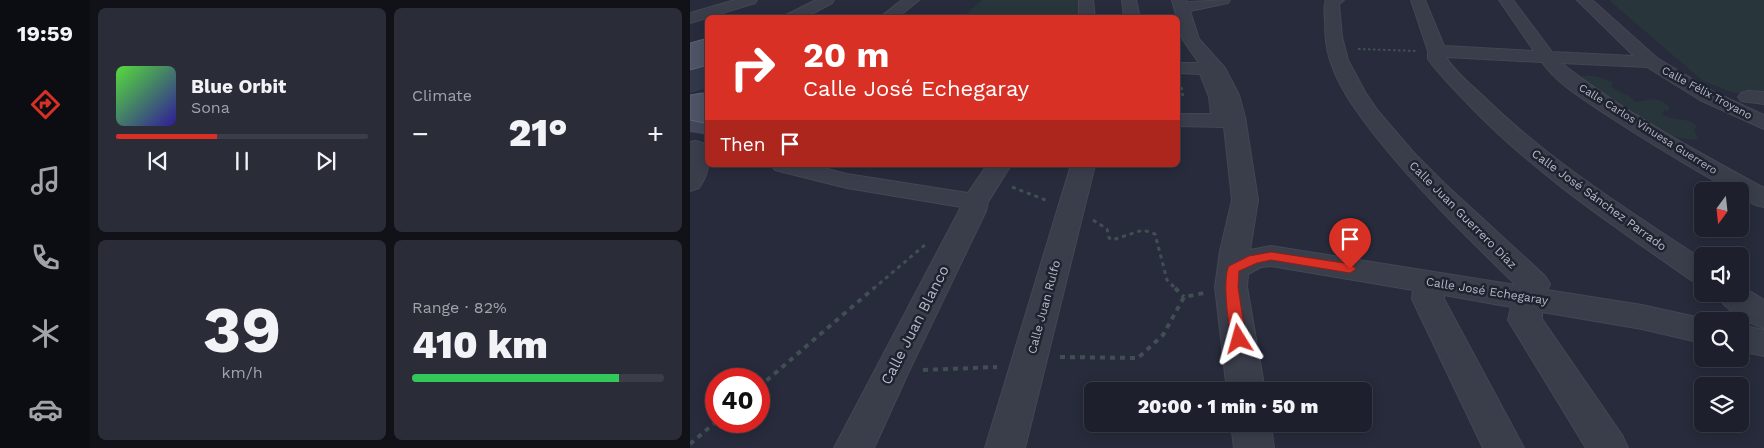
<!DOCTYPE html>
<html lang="en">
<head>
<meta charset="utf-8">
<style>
	:root { --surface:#1d202c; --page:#2a2d38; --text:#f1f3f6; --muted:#a0a3a9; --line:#3b3e48; --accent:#d93025 }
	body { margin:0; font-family:"Work Sans",sans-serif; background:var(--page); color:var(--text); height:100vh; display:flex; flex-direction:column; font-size:19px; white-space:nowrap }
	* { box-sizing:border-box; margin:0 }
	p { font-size:16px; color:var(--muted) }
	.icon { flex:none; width:28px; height:28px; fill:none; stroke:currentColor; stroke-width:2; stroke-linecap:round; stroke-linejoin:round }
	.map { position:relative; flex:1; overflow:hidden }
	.sheet { display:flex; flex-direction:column; gap:8px; padding:8px; background:#101218; width:600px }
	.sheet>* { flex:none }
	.banner { position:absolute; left:15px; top:15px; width:475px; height:152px; border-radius:8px; box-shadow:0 2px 12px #0003,0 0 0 1px var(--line); background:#d93025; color:#fff; overflow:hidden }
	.needle { width:32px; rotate:195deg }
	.buttons { position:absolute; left:1004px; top:182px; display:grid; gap:10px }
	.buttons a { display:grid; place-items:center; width:55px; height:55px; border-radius:8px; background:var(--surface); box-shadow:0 2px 12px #0003,0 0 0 1px var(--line); font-size:25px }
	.speed { position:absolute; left:15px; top:368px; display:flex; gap:10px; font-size:25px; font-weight:700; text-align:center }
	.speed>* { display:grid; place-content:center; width:65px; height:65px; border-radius:50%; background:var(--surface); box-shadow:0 2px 12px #0003,0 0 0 1px var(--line); line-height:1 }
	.speed .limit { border:8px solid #d22; background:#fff; color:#111 }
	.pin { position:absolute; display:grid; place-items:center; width:42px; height:42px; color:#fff; margin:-51px -21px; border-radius:50% 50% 50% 0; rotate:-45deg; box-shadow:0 0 5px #0007 }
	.pin .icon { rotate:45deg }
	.me { position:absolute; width:55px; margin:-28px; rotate:352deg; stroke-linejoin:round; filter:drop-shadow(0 0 4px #0008) }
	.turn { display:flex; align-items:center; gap:18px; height:105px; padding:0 15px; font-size:22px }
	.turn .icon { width:65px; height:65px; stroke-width:2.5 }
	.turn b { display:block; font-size:35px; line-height:42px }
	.then { display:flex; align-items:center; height:48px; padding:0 15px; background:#0003; gap:10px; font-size:19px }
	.big { font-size:38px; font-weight:800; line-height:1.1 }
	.sheet .tile { flex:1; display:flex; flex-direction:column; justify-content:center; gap:8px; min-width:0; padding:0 18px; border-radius:8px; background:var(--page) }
	.sheet .dial { align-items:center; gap:0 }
	.dial b { font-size:65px; line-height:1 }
	.song { display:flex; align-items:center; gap:15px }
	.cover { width:60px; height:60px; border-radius:8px; background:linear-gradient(135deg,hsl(110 70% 55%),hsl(250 70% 35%)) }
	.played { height:5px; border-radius:2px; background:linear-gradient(90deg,var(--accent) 40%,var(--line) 40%) }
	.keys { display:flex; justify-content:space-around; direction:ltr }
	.heat { display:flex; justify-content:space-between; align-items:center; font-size:28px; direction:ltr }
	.charge { height:8px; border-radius:4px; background:linear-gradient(90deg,#34c759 82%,var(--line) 0) }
	.sheet .tiles { flex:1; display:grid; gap:8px; grid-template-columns:repeat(2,1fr) }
	.trip { position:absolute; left:394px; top:382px; width:288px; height:50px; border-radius:8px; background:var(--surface); box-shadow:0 2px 12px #0003,0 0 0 1px var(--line); font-weight:800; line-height:50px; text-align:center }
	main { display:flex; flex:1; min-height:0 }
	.menu { display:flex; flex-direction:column; width:90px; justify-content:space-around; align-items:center; background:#0c0d12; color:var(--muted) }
	.menu .icon { width:35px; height:35px }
	.menu .active { color:var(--accent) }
	.menu b { font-size:22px; color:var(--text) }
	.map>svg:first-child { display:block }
</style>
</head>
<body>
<main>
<nav class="menu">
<b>19:59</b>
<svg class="icon active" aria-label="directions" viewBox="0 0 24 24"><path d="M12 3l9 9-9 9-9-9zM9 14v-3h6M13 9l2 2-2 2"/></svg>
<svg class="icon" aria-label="music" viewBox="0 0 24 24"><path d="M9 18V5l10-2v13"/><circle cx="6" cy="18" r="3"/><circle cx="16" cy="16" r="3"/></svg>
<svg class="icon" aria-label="phone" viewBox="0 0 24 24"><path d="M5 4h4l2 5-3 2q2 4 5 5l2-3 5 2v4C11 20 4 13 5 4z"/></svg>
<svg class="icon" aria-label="climate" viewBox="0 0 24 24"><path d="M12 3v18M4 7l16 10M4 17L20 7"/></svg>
<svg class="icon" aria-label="car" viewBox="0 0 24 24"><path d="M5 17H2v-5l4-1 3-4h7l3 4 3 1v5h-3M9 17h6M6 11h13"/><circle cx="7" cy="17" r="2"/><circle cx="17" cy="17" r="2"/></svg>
</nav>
<section class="sheet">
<div class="tiles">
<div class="tile">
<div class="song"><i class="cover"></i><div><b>Blue Orbit</b><p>Sona</p></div></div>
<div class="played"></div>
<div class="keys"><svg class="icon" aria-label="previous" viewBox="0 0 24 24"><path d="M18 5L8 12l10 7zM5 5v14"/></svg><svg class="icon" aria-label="pause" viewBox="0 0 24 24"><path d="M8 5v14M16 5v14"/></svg><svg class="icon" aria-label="next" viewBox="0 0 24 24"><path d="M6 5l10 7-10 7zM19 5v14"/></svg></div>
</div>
<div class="tile"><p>Climate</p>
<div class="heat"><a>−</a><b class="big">21°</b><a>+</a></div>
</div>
<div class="tile dial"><b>39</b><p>km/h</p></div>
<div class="tile"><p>Range · 82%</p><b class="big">410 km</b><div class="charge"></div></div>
</div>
</section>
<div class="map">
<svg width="1074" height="448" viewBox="0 0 1074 448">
	<rect width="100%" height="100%" fill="#272b3b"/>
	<g fill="#28363c">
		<polygon points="292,0 391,0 393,18 271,18"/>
		<polygon points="919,0 1074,0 1074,94 1044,93 1013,81"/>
		<path d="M 891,76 C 903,75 912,77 923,83 L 921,87 L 939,96 L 945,102 C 956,102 968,93 980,108 L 977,111 L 974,110 L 972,114 C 985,123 996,115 1007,127 L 1004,130 L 1008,138 C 997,145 954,125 943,118 L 943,112 L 928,102 L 921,101 L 886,77 Z"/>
	</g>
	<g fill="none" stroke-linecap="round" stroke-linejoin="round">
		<defs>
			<g id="minor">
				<polygon points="45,0 67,0 65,3 0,23 0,13"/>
				<polygon points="126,0 144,0 142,3 114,18 94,18 96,15"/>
				<polygon points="212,0 229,0 207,18 189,18"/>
				<polygon points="389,0 403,0 405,18 389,18"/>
				<polygon points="432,0 446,0 450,18 434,18"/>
				<path d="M 482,0 L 496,0 L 497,2 L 540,0 L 538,3 L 500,11 L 509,39 L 535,68 L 549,95 L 555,117 L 568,200 L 560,250 L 581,246 L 826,285 C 778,238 729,191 687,138 C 669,115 649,89 640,60 C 636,48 635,35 635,22 C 635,15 633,6 636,0 L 654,0 L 649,4 L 652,37 L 658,60 L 675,92 L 688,111 L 724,153 L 756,185 L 855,276 L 860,284 L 857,290 L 952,305 L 1024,321 L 1012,321 L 1012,343 L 952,329 L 852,312 L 852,319 L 932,435 L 938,448 L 896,448 L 818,320 L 821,307 L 754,295 L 754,299 L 834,448 L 793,448 L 722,299 L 723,290 L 581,266 L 571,267 L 558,274 L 557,287 L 575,391 L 537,391 L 525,287 L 530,251 L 542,200 L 534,127 L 488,126 L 488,114 L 521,114 L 519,97 L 510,74 L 488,73 L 488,63 L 509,63 L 493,40 Z"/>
				<path d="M 721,0 L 735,0 L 754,46 L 844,51 L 809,0 L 823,0 L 862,52 L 944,56 L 887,0 L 902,0 L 967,58 L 1024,92 L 1074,115 L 1074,129 L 1010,100 L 957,67 L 871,63 C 934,112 1004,150 1074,188 L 1074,207 L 1065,205 L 1050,196 L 1050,191 L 1042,191 C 1000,167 958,142 917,115 C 895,100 867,84 852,62 L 756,57 C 764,71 780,84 792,95 C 858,160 936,209 1012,259 L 1012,283 L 1001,280 C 924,226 844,173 778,104 C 765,90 749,75 738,59 L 738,51 Z"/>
				<polygon points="1058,91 1074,92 1074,104 1051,101 1048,97 1051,93"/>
				<path d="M 5,141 L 13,143 C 23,157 18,175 9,188 L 0,191 L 0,142 Z"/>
				<polygon points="81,165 122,165 157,174 278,193 297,165 321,165 298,202 296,211 219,371 184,448 144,448 271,207 157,188 85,170"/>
				<polygon points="381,165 405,165 335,448 295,448"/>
				<path d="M 1050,285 L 1074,300 L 1074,328 C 1057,323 1035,310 1026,294 L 1050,294 Z"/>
				<polygon points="1050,325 1074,330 1074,356 1050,351"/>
				<polygon points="541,424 581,424 584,448 544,448"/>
			</g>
		</defs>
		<use href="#minor" stroke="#434754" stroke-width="2"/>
		<polyline stroke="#414f54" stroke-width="2" stroke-dasharray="2.5 2.5" stroke-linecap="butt" points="668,49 727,51"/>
		<polyline stroke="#414f54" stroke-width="2.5" stroke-dasharray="3 3" stroke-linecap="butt" points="488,97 493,97 491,85"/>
		<g stroke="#414f54" stroke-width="3" stroke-dasharray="4 4" stroke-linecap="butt">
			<polyline points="322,187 358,201"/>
			<polyline points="403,220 417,229 419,238 422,240 453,230 465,234 477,280 486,289"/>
			<polyline points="183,289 236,244"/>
		</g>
		<g stroke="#414f54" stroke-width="4" stroke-dasharray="5 5" stroke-linecap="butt">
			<polyline points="485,288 494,297"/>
			<polyline points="370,357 448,358 473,335 494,297 514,293"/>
			<polyline points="233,370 307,367"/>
			<polyline points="69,387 184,288"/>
			<polyline points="0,444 27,421"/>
		</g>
		<use href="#minor" fill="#3a3e4b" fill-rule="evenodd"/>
	</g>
	<polygon fill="#42485a" points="18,94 18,135 0,132 0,95"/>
	<polygon fill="#323749" points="18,65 18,88 0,93 0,70"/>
	<g fill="#4e5466" stroke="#5e6475">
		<polygon points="18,38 18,65 0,70 0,43"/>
		<polygon points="12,93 18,94 18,124 0,120 0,95"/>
	</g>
	<path fill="#d93025" stroke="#8d1f18" d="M 581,252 L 660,264 L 666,269 L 660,273 L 581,260 L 567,263 L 549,271 L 548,287 L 556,339 L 554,343 L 549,345 L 544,343 C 538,332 532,277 539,266 L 559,256 Z"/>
	<g text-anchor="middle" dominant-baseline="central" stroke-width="5" stroke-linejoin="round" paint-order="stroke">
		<g font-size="11" fill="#b6b9c7" stroke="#1f2330">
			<text transform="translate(1017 93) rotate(28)">Calle Félix Troyano</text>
			<text transform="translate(958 129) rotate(32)">Calle Carlos Vinuesa Guerrero</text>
		</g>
		<g font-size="12" fill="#b6b9c7" stroke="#1f2330">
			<text transform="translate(909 200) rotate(36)">Calle José Sánchez Parrado</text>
			<text transform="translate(773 215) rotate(45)">Calle Juan Guerrero Díaz</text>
			<text transform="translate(797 291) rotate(9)">Calle José Echegaray</text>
			<text transform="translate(354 307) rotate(-75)">Calle Juan Rulfo</text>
		</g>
		<g font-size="15" fill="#b6b9c7" stroke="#1f2330">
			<text transform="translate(225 325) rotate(-63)">Calle Juan Blanco</text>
		</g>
	</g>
</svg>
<div class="buttons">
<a><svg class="needle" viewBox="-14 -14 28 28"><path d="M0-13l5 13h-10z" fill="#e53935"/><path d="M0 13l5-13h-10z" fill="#a0a3a9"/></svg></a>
<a><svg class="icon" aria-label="sound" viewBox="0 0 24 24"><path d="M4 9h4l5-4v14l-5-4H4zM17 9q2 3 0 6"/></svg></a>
<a><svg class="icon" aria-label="search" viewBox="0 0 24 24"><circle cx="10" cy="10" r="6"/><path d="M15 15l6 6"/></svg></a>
<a><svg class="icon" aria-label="layers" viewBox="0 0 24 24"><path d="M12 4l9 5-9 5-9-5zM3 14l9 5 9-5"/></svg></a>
</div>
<div class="speed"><div class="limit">40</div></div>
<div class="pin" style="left:660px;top:269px;background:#d93025"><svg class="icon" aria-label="arrive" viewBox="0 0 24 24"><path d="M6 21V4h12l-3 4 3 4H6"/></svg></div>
<svg class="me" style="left:549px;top:339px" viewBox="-20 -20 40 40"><path d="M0-17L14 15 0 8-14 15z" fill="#d93025" stroke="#fff" stroke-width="4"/></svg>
<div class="trip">20:00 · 1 min · 50 m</div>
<div class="banner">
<div class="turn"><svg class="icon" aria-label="right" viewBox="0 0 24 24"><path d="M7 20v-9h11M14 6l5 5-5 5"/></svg><div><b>20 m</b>Calle José Echegaray</div></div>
<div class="then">Then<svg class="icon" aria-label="arrive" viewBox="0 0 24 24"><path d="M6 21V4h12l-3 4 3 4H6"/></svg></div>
</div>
</div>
</main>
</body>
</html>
